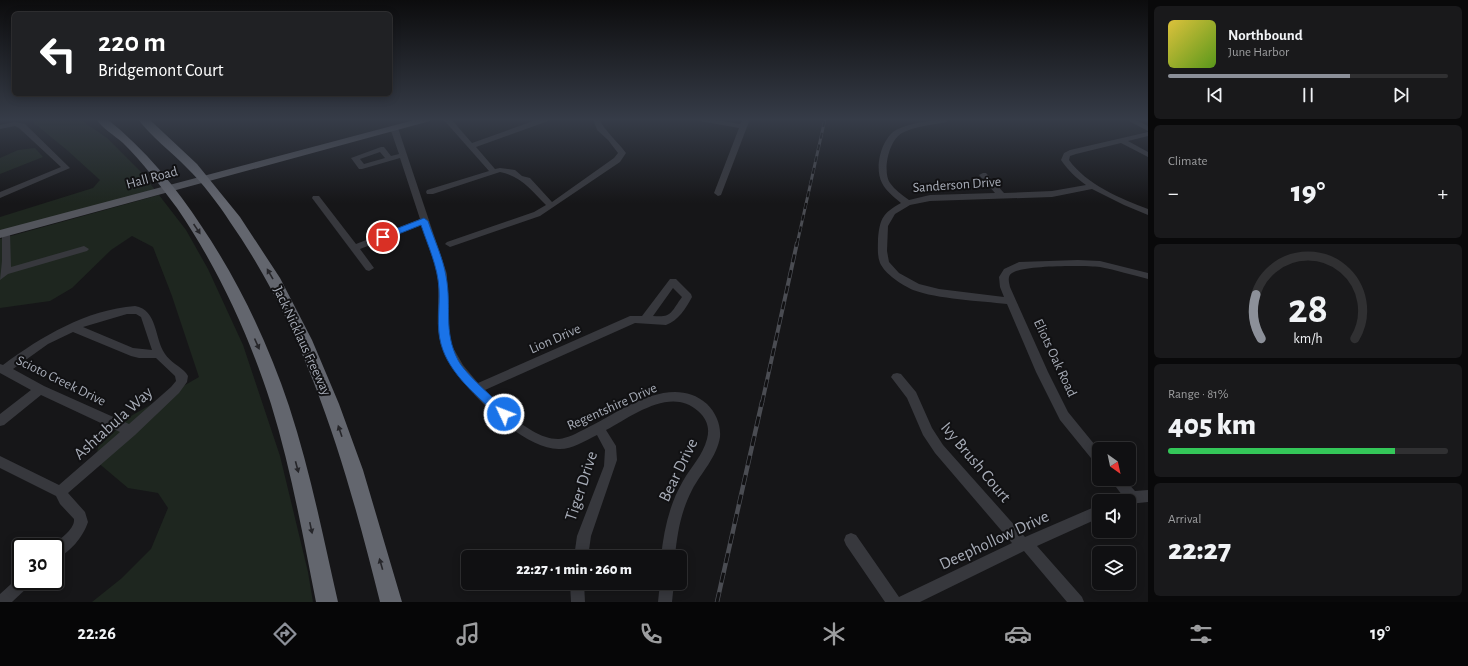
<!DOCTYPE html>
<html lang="en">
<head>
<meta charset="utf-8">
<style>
	:root { --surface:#101012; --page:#19191b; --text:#f1f3f6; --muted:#9c9d9f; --line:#303032; --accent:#8c9099 }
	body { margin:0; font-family:"Alegreya Sans",sans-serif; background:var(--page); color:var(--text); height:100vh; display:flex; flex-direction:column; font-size:15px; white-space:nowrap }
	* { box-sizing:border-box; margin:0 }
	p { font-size:13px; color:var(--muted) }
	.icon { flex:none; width:22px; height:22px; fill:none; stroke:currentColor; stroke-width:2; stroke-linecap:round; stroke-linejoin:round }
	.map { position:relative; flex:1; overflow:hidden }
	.side { display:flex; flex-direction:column; gap:6px; padding:6px; background:#09090a; width:320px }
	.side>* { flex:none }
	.hud { position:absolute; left:12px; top:12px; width:380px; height:84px; border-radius:6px; box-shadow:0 2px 10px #0003,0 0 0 1px var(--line); background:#202124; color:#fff; overflow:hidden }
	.needle { width:26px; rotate:147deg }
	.controls { position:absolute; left:1092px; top:442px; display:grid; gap:8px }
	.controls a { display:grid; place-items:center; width:44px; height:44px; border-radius:6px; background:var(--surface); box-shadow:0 2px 10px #0003,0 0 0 1px var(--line); font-size:20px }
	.speed { position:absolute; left:12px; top:538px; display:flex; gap:8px; font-size:20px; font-weight:700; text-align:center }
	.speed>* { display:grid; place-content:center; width:52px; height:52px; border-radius:50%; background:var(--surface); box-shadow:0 2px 10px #0003,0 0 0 1px var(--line); line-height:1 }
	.speed .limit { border:2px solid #111; border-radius:6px; background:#fff; color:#111 }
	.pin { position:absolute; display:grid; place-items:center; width:34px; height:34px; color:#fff; margin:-17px; border:2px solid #fff; border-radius:50%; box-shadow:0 1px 4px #0007 }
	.me { position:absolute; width:44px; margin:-22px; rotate:313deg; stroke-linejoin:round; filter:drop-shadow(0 0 3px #0008) }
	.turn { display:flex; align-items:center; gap:14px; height:84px; padding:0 20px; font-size:18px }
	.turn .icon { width:52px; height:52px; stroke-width:2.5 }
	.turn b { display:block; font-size:28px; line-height:34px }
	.big { font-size:30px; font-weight:800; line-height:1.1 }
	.side .card { flex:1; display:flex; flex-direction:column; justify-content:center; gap:6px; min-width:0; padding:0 14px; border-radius:6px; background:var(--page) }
	.side .dial { align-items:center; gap:0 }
	.dial svg { height:104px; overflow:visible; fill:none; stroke:var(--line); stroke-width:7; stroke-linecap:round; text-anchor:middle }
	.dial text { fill:var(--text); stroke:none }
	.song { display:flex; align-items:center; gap:12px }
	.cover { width:48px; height:48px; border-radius:6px; background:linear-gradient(135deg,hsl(50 70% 55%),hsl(90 70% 35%)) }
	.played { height:4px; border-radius:2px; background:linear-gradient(90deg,var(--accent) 65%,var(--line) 65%) }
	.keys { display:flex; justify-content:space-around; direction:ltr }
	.heat { display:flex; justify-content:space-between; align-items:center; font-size:22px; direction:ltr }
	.charge { height:6px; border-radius:3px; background:linear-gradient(90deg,#34c759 81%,var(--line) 0) }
	.trip { position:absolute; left:461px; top:550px; width:226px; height:40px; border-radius:6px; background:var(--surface); box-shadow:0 2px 10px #0003,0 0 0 1px var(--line); font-weight:800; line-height:40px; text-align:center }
	.tabs { display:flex; height:64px; justify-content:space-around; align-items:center; background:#060607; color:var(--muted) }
	.tabs .icon { width:28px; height:28px }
	.tabs .active { color:var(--accent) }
	.tabs b { font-size:18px; color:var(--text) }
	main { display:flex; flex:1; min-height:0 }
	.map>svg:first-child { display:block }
</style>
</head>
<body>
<main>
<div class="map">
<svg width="1148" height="602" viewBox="0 0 1148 602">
	<rect width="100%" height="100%" fill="#161618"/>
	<g fill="#1e261f">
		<polygon points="29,119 79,119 107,138 142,173 155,190 0,232 0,217 93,188 100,180 67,150"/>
		<polygon points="35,148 43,157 0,174 0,158 18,150"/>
		<polygon points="159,195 186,230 208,269 243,345 280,456 308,572 313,602 92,602 122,578 151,549 168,508 158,493 128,488 96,461 98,447 131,416 199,377 172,296 153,247 132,236 111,250 72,288 50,301 0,308 0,239"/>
	</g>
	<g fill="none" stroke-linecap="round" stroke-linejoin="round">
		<g fill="#37383d" fill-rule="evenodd">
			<path d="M 443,119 L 451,119 L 472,143 L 539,119 L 548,119 L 548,121 L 476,147 L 495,169 L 500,168 L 515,170 L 522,176 L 530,178 L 552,202 L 614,158 L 618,153 L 608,140 L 597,130 L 593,119 L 599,119 C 605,131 617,141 626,153 L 620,162 L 540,216 L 450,247 L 445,244 L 447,242 L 534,212 L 546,205 C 532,191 521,176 500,172 L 433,194 L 427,194 L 426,192 L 427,190 L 489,171 Z"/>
			<polygon points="696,119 710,119 740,124 743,119 750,119 721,195 718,196 714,193 739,128 700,121"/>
			<path d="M 941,119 L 948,120 L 947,122 C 932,125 915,126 902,133 C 889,140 882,171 890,183 C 895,190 902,195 909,200 L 930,195 L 995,193 L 979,175 L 983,173 L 986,173 L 1004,193 L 1052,191 L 1086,185 C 1076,178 1068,170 1061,160 L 1064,153 L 1070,150 L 1148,132 L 1148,136 L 1128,141 L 1148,152 L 1148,157 L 1121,143 L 1076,154 L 1070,156 L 1069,160 C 1086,184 1121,199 1148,209 L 1148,215 L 1124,205 L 1092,189 L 1052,197 L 930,201 L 910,205 L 895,214 L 888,226 L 887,251 L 889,262 L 899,273 L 919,284 L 939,289 L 1004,297 L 1000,287 L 999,277 L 1004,269 L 1019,262 L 1078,260 L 1100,261 L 1148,273 L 1148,279 C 1132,275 1116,270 1100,267 C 1086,265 1022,265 1012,273 C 1007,276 1009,282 1010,287 L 1048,372 L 1068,412 L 1099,450 L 1099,465 L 1095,463 L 1060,420 L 1036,372 L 1007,304 C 981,301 937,299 913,290 C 902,285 885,274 880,263 C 877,255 878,247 878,239 C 880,218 883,213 901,203 C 894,197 886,191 882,183 C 874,168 881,139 896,130 C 909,123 926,122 941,119 Z"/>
			<polygon points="1125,119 1134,119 1148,126 1148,131"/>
			<polygon points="15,122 25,124 70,168 0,198 0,192 61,167 19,128 15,126 0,129 0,125"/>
			<path d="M 391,126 L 394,126 L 398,128 L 447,274 L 448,327 L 451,344 L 463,365 L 478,383 L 630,316 L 642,316 L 670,279 L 676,279 L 691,294 L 692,297 C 686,308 678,321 666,325 L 635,323 L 485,390 C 502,408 533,440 559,439 C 568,438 577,433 585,429 C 619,413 670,372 707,404 C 716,413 721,425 720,437 C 717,457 701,473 692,490 C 681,511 677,534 675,557 L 661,557 C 664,530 669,505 683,481 C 691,467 703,455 707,439 C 710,428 707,419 698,411 C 671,386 632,416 606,430 L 616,446 L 617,460 L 591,536 L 588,557 L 574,557 L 577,536 L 604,466 L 605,450 L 597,435 C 585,441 572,449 560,449 C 521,451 452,379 441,344 C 434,322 441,298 437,275 C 434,258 427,241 422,225 L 360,249 L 374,268 L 369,271 L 366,270 L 312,198 L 313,196 L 319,196 L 356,244 L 420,219 L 400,158 L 362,169 L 359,169 L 351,158 L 381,147 L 384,147 L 391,156 L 399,154 L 390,128 ZM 380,152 L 385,158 L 364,164 L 360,159 ZM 673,288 L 682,297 C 671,312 672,318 653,316 Z"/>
			<polygon points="6,230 10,233 11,267 84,246 89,249 87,251 8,274 0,280 2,261 2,233"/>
			<path d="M 135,306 C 158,310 154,338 165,354 C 170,362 180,366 186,373 L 188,376 L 187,382 L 179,393 L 135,435 L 68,493 L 85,512 L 88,522 C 83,537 70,553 55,559 L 55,547 L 50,547 C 58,540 75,530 74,519 L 60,504 L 56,496 L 0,468 L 0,456 L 59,485 L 120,432 L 41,395 L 4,425 L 0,426 L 0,414 L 31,390 L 0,373 L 0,364 L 3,365 C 42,336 86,310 135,306 ZM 127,314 L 136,314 L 141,317 L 152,350 L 133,348 L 83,327 ZM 73,332 L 131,356 L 139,358 L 156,358 L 175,376 L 176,381 L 171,387 L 129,424 L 44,386 L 13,369 L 48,344 Z"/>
			<polygon points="897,373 901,374 916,392 932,428 943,445 1025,537 1099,505 1099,518 1037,546 1082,597 1084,602 1067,602 1024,551 920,602 885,602 846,545 844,540 846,535 851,533 856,535 899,597 1012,543 935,453 923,435 907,398 891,377 893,374"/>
			<polygon points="1110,479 1124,479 1135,491 1148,490 1148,502 1129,504 1129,501 1115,501 1117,497 1122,495"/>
			<polygon points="21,575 21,581 31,581 29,586 12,602 0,602 0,594"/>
			<polygon points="570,583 584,583 585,602 571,602"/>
			<polygon points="660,583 674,583 672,602 658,602"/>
		</g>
		<polygon fill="#53555c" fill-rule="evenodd" points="418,119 432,119 430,121 0,238 0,230"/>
		<g fill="#63666e" fill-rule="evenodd">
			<path d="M 96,119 L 107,119 C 145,149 176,187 202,227 C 239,282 268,343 289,406 C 310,470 323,536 338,602 L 316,602 C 303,536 291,469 271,404 C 249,335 218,268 177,208 C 160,185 143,163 123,143 C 114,135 102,128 96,119 Z"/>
			<path d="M 138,119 L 149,119 L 197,164 L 240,217 L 280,278 L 312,340 L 339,404 L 363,470 L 402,602 L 380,602 C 347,470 309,335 230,222 C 219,205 202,182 187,168 C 172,152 150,136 138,119 Z"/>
		</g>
		<defs>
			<polyline id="rail-far2" points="797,244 825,119"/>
			<polyline id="rail-far1" points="762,403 797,243"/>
			<polyline id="rail" points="717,602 762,402"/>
		</defs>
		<use href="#rail-far2" stroke="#4a4c52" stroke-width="3"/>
		<use href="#rail-far1" stroke="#4a4c52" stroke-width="4"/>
		<use href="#rail" stroke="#4a4c52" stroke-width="4.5"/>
		<use href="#rail-far2" stroke="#111113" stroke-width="2" stroke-dasharray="6" stroke-linecap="butt"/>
		<use href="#rail-far1" stroke="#111113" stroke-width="2.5" stroke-dasharray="8" stroke-linecap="butt"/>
		<use href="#rail" stroke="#111113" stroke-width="3" stroke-dasharray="10" stroke-linecap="butt"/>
	</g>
	<defs><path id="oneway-solid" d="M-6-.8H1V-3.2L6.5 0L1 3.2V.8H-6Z"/></defs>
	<g fill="#26262a">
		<use href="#oneway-solid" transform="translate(197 229) rotate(56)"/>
		<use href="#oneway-solid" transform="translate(270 274) rotate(-120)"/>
		<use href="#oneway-solid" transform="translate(257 344) rotate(66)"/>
		<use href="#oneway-solid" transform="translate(340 431) rotate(-109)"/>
		<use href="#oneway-solid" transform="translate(297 467) rotate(75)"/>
		<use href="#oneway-solid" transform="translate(311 528) rotate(78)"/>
		<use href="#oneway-solid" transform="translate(381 564) rotate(-106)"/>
	</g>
	<linearGradient id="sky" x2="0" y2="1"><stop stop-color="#0c0c0d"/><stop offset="0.59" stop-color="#363c48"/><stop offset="1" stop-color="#363c48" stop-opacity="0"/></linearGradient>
	<rect width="1148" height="203" fill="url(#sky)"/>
	<path fill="#1a73e8" stroke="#114b97" d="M 424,218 L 428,221 C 434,239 443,258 446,276 C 452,307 443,331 458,360 C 466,375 494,398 507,411 L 509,414 L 507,417 L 504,418 L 500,417 C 478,397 449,374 441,344 C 436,326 440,308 439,289 C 438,267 428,246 421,225 L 386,239 L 383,240 L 379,237 L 380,235 Z"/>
	<g text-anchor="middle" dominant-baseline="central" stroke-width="4" stroke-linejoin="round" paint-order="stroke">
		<g font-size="14" fill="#a8adb8" stroke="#111113">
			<text transform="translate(152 178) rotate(-15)">Hall Road</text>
			<text transform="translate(957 185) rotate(-4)">Sanderson Drive</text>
			<text transform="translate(555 339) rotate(-24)">Lion Drive</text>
			<text transform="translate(302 341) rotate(65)">Jack Nicklaus Freeway</text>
			<text transform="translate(1055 358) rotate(65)">Eliots Oak Road</text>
			<text transform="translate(61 381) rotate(26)">Scioto Creek Drive</text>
			<text transform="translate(612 407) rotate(-24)">Regentshire Drive</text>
		</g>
		<g font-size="17" fill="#a8adb8" stroke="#111113">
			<text transform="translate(113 423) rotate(-42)">Ashtabula Way</text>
			<text transform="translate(976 462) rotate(50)">Ivy Brush Court</text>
			<text transform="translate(678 470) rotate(-64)">Bear Drive</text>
			<text transform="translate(581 486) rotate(-72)">Tiger Drive</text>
			<text transform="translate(994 540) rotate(-25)">Deephollow Drive</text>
		</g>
	</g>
</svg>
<div class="controls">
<a><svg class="needle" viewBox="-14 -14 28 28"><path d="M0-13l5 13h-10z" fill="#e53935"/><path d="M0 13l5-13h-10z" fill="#9c9d9f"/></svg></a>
<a><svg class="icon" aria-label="sound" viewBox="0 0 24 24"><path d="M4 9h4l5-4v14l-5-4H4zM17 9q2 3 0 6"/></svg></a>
<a><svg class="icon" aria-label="layers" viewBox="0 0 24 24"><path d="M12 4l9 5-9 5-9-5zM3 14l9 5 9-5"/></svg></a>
</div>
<div class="speed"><div class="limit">30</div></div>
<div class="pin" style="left:383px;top:237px;background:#d93025"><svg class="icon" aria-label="arrive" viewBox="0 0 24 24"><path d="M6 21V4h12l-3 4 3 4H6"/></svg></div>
<svg class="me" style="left:504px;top:414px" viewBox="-20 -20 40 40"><circle r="17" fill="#1a73e8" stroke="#fff" stroke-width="3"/><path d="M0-11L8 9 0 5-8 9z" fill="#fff"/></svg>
<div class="trip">22:27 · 1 min · 260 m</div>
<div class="hud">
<div class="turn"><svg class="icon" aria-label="left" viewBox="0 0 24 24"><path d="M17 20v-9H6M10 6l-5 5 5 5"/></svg><div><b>220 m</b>Bridgemont Court</div></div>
</div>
</div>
<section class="side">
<div class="card">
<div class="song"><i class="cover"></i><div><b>Northbound</b><p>June Harbor</p></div></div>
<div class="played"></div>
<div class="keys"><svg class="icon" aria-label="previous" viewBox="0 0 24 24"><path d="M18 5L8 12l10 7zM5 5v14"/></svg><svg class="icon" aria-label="pause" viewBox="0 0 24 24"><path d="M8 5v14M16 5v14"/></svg><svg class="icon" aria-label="next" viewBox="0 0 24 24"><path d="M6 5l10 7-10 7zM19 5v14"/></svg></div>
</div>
<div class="card"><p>Climate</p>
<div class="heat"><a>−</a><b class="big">19°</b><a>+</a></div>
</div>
<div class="card dial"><svg viewBox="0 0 100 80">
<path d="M14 69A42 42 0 1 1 86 69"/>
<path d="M14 69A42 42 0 0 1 10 35" stroke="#8c9099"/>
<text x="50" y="56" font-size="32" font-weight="700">28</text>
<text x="50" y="72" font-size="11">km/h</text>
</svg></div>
<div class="card"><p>Range · 81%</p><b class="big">405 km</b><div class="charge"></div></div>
<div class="card"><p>Arrival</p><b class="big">22:27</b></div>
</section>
</main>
<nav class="tabs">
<b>22:26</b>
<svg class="icon active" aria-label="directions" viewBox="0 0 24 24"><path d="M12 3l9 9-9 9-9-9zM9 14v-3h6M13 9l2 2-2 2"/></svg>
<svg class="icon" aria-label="music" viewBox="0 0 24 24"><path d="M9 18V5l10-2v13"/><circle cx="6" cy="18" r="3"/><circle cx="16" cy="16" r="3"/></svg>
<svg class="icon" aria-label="phone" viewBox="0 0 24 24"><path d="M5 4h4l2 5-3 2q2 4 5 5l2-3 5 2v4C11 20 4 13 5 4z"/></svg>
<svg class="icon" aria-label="climate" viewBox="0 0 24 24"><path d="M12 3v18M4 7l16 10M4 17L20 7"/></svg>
<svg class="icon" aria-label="car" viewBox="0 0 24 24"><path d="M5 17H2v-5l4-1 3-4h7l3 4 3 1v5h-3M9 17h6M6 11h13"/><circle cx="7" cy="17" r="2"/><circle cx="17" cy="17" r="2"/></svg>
<svg class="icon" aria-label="filters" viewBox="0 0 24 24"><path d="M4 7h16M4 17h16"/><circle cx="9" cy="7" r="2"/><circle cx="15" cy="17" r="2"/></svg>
<b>19°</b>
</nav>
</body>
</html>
